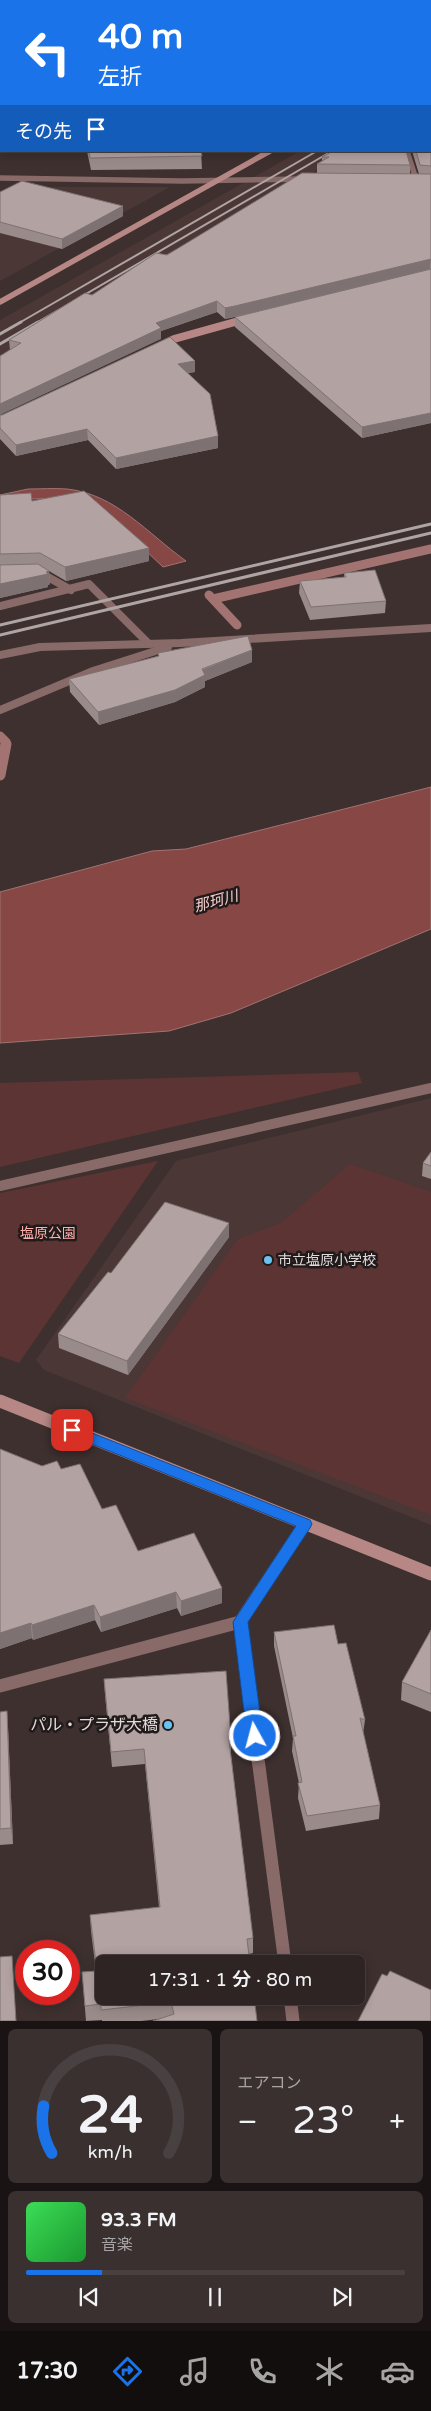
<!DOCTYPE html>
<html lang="ja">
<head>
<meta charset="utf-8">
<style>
	:root { --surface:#2e2423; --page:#3a3030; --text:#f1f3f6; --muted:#a7a4a6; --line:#494141; --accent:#1a73e8 }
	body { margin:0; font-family:"Varela Round","Noto Sans JP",sans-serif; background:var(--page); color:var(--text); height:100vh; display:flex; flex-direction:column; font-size:19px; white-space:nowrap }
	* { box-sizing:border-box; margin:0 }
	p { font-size:16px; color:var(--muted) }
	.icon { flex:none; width:28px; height:28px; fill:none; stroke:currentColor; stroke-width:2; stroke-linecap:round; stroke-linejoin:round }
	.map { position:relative; height:2021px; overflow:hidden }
	.details { display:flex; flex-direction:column; gap:8px; padding:8px; background:#191413; flex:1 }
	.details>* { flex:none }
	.top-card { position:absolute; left:0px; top:0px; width:431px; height:152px; box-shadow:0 2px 12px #0003,0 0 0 1px var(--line); background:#1a73e8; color:#fff; overflow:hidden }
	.speed { position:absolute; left:15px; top:1940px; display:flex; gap:10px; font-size:25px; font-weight:700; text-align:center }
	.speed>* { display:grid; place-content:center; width:65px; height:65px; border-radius:50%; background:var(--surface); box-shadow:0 2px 12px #0003,0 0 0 1px var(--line); line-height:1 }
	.speed .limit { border:8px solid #d22; background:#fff; color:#111 }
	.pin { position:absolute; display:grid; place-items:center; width:42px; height:42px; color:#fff; margin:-21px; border-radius:10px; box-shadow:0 2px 8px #0006 }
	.me { position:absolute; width:55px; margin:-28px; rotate:353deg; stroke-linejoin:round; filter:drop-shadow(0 0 4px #0008) }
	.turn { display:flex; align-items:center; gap:18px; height:105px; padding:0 15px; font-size:22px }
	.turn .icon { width:65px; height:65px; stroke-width:2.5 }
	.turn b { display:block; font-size:35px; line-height:42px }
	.then { display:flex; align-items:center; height:48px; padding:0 15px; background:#0003; gap:10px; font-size:19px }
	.big { font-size:38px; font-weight:600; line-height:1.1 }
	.details .card { flex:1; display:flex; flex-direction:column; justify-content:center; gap:8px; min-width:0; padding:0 18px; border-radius:8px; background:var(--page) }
	.details .dial { align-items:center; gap:0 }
	.dial svg { height:130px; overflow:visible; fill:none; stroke:var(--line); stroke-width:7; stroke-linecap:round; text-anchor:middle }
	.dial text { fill:var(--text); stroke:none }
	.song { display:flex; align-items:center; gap:15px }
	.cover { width:60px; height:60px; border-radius:8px; background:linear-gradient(135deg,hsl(130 70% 55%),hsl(130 70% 35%)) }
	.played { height:5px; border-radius:2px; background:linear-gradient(90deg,var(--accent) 20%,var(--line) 20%) }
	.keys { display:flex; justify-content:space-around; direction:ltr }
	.heat { display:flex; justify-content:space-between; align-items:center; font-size:28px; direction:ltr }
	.details .tiles { flex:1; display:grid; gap:8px; grid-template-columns:1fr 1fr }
	.card:last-child { grid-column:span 2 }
	.trip { position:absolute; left:95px; top:1955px; width:270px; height:50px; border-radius:8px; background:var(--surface); box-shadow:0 2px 12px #0003,0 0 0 1px var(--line); font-weight:600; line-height:50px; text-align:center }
	.tab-bar { display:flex; height:80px; justify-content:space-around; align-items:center; background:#120e0e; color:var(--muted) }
	.tab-bar .icon { width:35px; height:35px }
	.tab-bar .on { color:var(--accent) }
	.tab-bar b { font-size:22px; color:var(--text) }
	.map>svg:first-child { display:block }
</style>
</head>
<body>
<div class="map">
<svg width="431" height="2021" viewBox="0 0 431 2021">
	<rect width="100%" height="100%" fill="#3d302f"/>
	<g fill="#4b3736">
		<polygon points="300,151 348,151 0,361 0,320"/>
		<polygon points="23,187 170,187 0,281 0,199"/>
		<polygon points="431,1098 431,1525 44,1370 36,1360 176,1161"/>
	</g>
	<g fill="#5c3433">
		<polygon points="358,1072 362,1083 0,1167 0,1083"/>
		<polygon points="158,1161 19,1363 0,1356 0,1193"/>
		<polygon points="350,1164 431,1192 431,1515 125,1398 238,1239 281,1223"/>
	</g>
	<g fill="#864745" stroke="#a27371">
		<path d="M 28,489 C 41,489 54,488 67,489 C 116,494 148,534 186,561 L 163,567 L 145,550 L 61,498 L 32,499 L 0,495 Z"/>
		<polygon points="431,787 431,929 231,1013 169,1031 0,1043 0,892 152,851 186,849"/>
	</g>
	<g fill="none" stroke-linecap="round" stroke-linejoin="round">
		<g stroke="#a27371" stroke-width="9">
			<polyline points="209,595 237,625"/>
			<polyline points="213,599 431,549"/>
			<polyline points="0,736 6,742 5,745"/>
		</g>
		<polyline stroke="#a27371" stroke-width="11" points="0,775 6,744"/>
		<g stroke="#886a68" stroke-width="5.5">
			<polyline points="407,151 416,179"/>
			<polyline points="0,178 182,181 306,179"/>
		</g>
		<g stroke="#886a68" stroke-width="8">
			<polyline points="39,572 71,590"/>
			<polyline points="0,606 89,584 149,644"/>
			<polyline points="0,655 40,647 181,643 431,628"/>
			<polyline points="0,710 93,671 168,647"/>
		</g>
		<polyline stroke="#886a68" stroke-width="10" points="0,1186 431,1088"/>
		<g stroke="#886a68" stroke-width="13">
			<polyline points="0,1686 240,1622"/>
			<polyline points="285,1964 240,1622 305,1524"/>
			<polyline points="290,1996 293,2021"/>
		</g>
		<g stroke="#b68784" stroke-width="5.5">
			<polyline points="0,302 270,151"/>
			<polyline points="231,323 248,318"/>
		</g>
		<polyline stroke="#b68784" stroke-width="8" points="162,345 174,339 235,322"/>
		<polyline stroke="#b68784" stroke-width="13" points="0,1401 431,1574"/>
		<g stroke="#afa5a5" stroke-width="2">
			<polyline points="19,323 317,151"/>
			<polyline points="36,323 332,151"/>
		</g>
		<g stroke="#afa5a5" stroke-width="3">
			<polyline points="0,334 21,322"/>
			<polyline points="0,344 38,322"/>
			<polyline points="0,625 431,524"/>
			<polyline points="0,635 431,533"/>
		</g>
	</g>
	<g fill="#998b8a">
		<polygon points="0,0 1,1 1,87 0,87"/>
		<polygon points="431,107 431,423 362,438 235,327 235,317 225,319 217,312 161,331 161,339 10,350 9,340 317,173 317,164 322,161 322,157 333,151 410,165 410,174 419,174 412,151 430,151"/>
		<polygon points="87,151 201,151 202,169 91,170"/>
		<polygon points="0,192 123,216 62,249 0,233"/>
		<polygon points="170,337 195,372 188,373 218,448 116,469 88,440 16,456 0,439 0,415 2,415"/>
		<polygon points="0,495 32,501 149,548 149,561 66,581 49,571 50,584 48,585 48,587 0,598"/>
		<polygon points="344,573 386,601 385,613 310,620 299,593 300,581 344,577"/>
		<polygon points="252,650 252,662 205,681 205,687 175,702 99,725 70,692 69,679 158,657 158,653"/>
		<polygon points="431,1152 431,1179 422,1176 423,1163"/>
		<polygon points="229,1223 229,1237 128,1375 59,1348 58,1334 111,1273"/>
		<polygon points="0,1449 42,1466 61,1469 102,1509 138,1551 222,1603 181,1616 177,1608 101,1632 95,1620 33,1640 32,1638 0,1649"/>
		<polygon points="431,1630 431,1712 401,1700 402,1682"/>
		<polygon points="274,1632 338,1644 365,1720 363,1734 380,1805 379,1819 306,1831 298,1798 299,1783 292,1751 293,1738 274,1646"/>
		<polygon points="104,1679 231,1740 231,1756 253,1938 253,1953 249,1954 254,1996 159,2019 141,2021 102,2021 102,2020 86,2021 82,1972 96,1971 91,1931 90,1915 159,1907 145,1764 112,1767 105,1694"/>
		<polygon points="0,1712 8,1728 13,1844 0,1845"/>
	</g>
	<g fill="#7d7171">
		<polygon points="405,0 431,0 431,4 430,4 430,1 401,1"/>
		<polygon points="123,206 123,216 62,249 62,239"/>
		<polygon points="431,259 430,269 225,319 225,308"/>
		<polygon points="217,301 217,312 161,331 161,339 0,415 0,404 156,323"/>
		<polygon points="195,361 195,372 178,375 178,364"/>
		<polygon points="431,413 431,423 362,438 362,427"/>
		<polygon points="87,429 88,440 16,456 16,445"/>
		<polygon points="218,436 218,448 116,469 116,458"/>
		<polygon points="149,548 149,561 66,581 65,567"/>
		<polygon points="49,571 50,584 48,585 48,587 0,598 0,584"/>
		<polygon points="252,650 252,662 205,681 205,687 175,702 99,725 98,712"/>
		<polygon points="229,1223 229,1237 128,1375 127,1361"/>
		<polygon points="222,1588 222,1603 181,1616 181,1601"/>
		<polygon points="176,1592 177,1608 101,1632 100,1617"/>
		<polygon points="94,1605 95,1620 33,1640 32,1625"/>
		<polygon points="31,1623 32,1638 0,1649 0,1633"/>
		<polygon points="7,1711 8,1728 13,1844 11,1828"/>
	</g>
	<g fill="#b2a2a1" stroke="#7d7171">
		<polygon points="0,0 405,0 401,1 1,1 1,75 0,75"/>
		<polygon points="430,107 431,107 431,166 420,165 416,151 430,151"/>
		<polygon points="89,151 201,151 202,156 90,158"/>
		<polygon points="333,151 406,151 410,165 317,164 329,157 322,157"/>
		<polygon points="302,173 431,174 431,259 235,306 225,308 217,301 156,323 161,328 0,404 0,356 21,343 9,340 85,293 92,295 156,253 167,255"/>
		<polygon points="22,181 123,206 62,239 0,222 0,192"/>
		<polygon points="431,269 431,413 362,427 235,317"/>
		<polygon points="170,337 195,361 178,364 210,394 218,436 116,458 87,429 16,445 0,428 0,415 2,415"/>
		<polygon points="84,491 149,548 65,567 40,553 0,554 0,495 31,493 32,501"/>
		<polygon points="38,564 49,571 46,572 48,574 0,584 0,565"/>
		<polygon points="375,570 386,601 311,607 300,581 346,577 344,573"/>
		<polygon points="248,636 252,650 202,669 205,675 175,690 98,712 69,679 159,656 158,653"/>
		<polygon points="431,1152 431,1166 423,1163"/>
		<polygon points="165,1202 229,1223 127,1361 58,1334 108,1272 111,1273"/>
		<polygon points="0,1449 42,1466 57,1461 61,1469 80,1464 102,1509 116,1505 138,1551 194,1533 222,1588 181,1601 176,1592 100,1617 94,1605 32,1625 31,1623 0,1633"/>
		<polygon points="334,1625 338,1644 346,1643 365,1720 360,1718 380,1805 307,1816 298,1783 302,1782 293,1736 296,1736 274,1632"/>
		<polygon points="431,1630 431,1694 402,1682"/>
		<polygon points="226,1671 231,1740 229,1740 253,1938 247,1939 250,1964 104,1964 104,1996 254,1996 257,2021 153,2021 174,2014 171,2002 101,2010 101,2004 85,2006 82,1972 97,1971 90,1915 160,1907 144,1749 111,1752 104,1679"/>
		<polygon points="7,1711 11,1828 0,1829 0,1712"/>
		<polygon points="12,1956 16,2021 0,2021 0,1957"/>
		<polygon points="390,1971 431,1990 431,2021 358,2021 382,1974 387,1976"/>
	</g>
	<polygon fill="#1a73e8" stroke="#114b97" points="72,1425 310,1520 312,1524 310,1528 248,1622 263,1736 261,1740 255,1742 250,1740 247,1736 233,1622 296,1526 67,1434 65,1430 67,1427"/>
	<g fill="#69c3f1" stroke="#201a1a" stroke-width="2">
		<circle cx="268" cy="1260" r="5"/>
		<circle cx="168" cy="1725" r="5"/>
	</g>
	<g text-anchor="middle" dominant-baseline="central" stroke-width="5" stroke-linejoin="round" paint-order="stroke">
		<g font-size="14" fill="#ffb0ac" stroke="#201a1a">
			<text x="48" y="1233">塩原公園</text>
		</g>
		<g font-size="14" fill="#e2d9d9" stroke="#201a1a" text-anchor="start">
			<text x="278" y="1260">市立塩原小学校</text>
		</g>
		<g font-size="15" font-style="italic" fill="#f7cecb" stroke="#201a1a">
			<text transform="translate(216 901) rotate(-15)">那珂川</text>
		</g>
		<g font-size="16" fill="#e2d9d9" stroke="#201a1a" text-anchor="end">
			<text x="158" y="1725">パル・プラザ大橋</text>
		</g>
	</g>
</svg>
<div class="speed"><div class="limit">30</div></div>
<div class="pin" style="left:72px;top:1430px;background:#d93025"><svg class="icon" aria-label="arrive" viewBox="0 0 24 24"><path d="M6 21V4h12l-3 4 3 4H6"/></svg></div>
<svg class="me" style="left:255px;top:1736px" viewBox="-20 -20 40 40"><circle r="17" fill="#1a73e8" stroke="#fff" stroke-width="3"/><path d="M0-11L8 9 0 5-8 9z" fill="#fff"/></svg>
<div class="trip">17:31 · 1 分 · 80 m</div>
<div class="top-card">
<div class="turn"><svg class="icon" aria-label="left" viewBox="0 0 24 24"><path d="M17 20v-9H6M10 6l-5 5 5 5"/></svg><div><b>40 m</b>左折</div></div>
<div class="then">その先<svg class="icon" aria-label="arrive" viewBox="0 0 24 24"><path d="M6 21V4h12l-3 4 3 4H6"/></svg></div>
</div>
</div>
<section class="details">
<div class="tiles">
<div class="card dial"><svg viewBox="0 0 100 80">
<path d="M14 69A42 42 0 1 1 86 69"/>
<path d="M14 69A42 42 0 0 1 9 40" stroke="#1a73e8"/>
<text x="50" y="56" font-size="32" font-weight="700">24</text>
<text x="50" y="72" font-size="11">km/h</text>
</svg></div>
<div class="card"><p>エアコン</p>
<div class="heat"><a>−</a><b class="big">23°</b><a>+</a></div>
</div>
<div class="card">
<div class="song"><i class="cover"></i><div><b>93.3 FM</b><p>音楽</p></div></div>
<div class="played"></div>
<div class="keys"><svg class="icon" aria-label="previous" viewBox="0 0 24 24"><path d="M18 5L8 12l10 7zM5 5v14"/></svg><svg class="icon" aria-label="pause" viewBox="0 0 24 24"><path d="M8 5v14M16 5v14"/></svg><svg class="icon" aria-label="next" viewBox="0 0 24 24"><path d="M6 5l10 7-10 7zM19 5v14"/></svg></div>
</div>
</div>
</section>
<nav class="tab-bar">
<b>17:30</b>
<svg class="icon on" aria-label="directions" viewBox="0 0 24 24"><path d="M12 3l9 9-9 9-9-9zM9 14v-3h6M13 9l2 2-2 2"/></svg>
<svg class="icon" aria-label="music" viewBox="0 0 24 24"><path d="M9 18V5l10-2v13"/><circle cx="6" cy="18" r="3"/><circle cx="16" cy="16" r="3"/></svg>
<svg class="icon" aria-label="phone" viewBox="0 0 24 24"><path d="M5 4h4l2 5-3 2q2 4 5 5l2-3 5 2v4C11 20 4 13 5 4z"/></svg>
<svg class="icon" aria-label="climate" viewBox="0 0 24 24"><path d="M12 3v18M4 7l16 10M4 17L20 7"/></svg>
<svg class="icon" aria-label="car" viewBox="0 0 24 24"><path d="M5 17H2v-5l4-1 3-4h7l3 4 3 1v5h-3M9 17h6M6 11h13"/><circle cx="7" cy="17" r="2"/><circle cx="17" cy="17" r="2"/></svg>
</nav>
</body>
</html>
